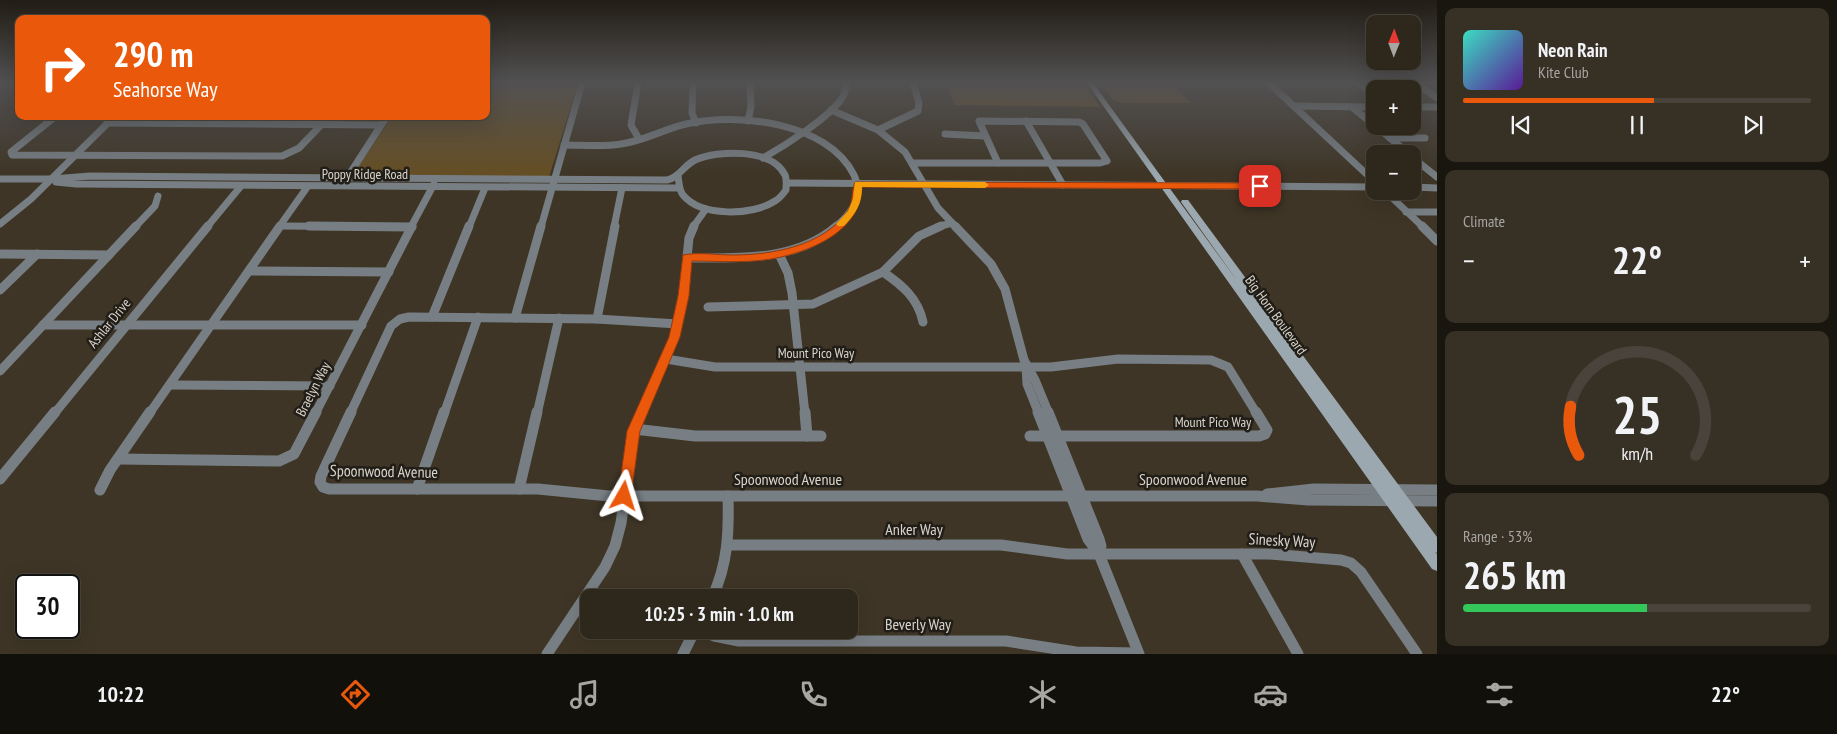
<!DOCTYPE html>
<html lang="en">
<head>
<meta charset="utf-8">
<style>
	:root { --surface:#2e281c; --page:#363025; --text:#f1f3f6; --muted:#a7a6a3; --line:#49443b; --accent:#ea580c }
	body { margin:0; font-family:"PT Sans Narrow",sans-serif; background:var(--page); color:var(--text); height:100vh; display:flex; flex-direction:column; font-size:19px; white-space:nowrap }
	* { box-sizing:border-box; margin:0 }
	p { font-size:16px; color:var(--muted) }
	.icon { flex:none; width:28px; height:28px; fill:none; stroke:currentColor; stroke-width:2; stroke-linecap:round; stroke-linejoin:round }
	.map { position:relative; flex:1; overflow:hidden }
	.drawer { display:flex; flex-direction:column; gap:8px; padding:8px; background:#19160f; width:400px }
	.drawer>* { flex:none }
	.top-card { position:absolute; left:15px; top:15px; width:475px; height:105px; border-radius:10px; box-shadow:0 5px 20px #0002,0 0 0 1px var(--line); background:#ea580c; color:#fff; overflow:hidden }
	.needle { width:32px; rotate:1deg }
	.controls { position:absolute; left:1366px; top:15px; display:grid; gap:10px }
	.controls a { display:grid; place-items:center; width:55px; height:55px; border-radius:10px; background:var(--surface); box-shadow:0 5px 20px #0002,0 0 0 1px var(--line); font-size:25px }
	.speed { position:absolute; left:15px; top:574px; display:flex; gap:10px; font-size:25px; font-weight:700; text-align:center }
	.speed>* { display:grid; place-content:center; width:65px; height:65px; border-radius:50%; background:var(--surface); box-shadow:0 5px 20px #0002,0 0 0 1px var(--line); line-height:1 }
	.speed .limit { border:2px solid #111; border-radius:8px; background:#fff; color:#111 }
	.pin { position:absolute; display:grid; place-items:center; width:42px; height:42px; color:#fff; margin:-21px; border-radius:10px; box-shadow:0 2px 8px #0006 }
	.me { position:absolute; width:55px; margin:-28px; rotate:6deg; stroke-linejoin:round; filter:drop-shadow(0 0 4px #0008) }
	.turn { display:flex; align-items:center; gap:18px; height:105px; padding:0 15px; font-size:22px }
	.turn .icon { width:65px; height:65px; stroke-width:2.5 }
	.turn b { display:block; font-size:35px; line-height:42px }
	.big { font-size:38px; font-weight:700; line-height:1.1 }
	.drawer .widget { flex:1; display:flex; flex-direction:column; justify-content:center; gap:8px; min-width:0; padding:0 18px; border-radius:10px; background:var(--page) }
	.drawer .dial { align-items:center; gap:0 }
	.dial svg { height:130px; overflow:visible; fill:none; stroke:var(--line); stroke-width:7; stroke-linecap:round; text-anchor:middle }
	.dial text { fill:var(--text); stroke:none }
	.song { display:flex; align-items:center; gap:15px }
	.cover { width:60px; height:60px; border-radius:8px; background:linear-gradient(135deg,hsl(170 70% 55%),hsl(270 70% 35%)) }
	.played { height:5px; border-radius:2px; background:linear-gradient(90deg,var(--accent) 55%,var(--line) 55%) }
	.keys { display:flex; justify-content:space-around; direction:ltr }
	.heat { display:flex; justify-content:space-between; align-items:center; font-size:28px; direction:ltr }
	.charge { height:8px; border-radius:4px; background:linear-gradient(90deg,#34c759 53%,var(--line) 0) }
	.trip { position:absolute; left:580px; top:589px; width:278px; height:50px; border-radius:10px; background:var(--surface); box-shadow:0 5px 20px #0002,0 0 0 1px var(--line); font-weight:700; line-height:50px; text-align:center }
	.menu { display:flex; height:80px; justify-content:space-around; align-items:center; background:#12100b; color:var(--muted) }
	.menu .icon { width:35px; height:35px }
	.menu .on { color:var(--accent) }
	.menu b { font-size:22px; color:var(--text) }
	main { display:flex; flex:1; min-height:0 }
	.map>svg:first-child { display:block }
</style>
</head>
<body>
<main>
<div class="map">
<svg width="1437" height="654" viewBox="0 0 1437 654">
	<rect width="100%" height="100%" fill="#3e3526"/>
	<g fill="#654e23">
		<polygon points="486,83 578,83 549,177 353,175 392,116 486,116"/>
		<polygon points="945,83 1084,83 1100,107 955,105"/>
		<polygon points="1101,83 1173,83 1190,103 1121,103 1113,100"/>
	</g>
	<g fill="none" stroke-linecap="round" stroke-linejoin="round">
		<g stroke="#777f84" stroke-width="7">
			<polyline points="638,83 631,125 639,139"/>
			<polyline points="693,83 692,113 696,123"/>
			<polyline points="1269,83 1375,182"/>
			<polyline points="1359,83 1375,95"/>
			<polyline points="1416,83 1437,98"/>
			<polyline points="1294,106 1375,107"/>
			<polyline points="1352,107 1375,126"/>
			<polyline points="1412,107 1437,107"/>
			<polyline points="831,110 878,130 905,152 938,208 956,227"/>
			<polyline points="56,116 11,152 12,155 282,156 299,148 322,124"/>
			<polyline points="748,121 751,107 750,83"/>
			<polygon points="979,121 1079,122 1083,124 1107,161 1100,163 998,163"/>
			<polyline points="1026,121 1063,185"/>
			<polyline points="107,123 381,125"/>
			<polyline points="1376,126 1409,154"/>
			<polyline points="878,130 918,111 919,103 913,83"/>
			<polyline points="945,134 985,136"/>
			<polyline points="1390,138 1425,138"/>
			<path d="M 564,145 C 583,145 602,147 621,144 C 644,141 664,129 686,124 C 737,112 828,122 854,175 C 864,197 851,214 835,227"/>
			<polyline points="1412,157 1437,177"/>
			<path d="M 763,158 C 784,146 829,118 842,98 C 845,94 846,88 846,83"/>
			<polyline points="912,163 998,163"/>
			<polyline points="347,178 387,116"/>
			<path d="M 0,179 L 52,179 L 90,176 L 667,180 C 680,177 683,166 695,160 C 718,150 772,148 785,175 C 787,179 786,185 786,190 C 783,194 779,199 775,201 C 752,216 701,217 683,195 C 679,190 679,182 678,176"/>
			<polyline points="56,182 76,184 678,188"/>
			<polyline points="787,183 1375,187"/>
			<polyline points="1412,187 1437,188"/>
			<polyline points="1385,191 1423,227"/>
			<polyline points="1406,212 1437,212"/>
			<polyline points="0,224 31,199 115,116"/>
			<polyline points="281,226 412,227"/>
			<polyline points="135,227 155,206 158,196"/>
			<polyline points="207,227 241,186"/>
			<polyline points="279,227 308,186"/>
			<polyline points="411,227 434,184"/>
			<polyline points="469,227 485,188"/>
			<polyline points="541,227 582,83"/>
			<polyline points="614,227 622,188"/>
			<polyline points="693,227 706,209"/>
			<polyline points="937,227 952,223"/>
		</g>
		<g stroke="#777f84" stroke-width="9">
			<polyline points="309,226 412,227"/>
			<polyline points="955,226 991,264 1005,289 1024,360 1035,380 1049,414"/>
			<polyline points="1422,226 1437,241"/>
			<polyline points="0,254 109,255"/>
			<polyline points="779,254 788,273 792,293 805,414"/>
			<path d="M 687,258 C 737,258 796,262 837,226"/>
			<polyline points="249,271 389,272"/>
			<path d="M 883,272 C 902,285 918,298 923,322"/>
			<polyline points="0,290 37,254"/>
			<polyline points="708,307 813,304 883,272 919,236 941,226"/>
			<polyline points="432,317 469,226"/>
			<polyline points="515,318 541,226"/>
			<polyline points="597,319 615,226"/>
			<polyline points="43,325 362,325"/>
			<polyline points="666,359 715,367 1051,367 1118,359 1211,360 1228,367 1257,414"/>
			<polyline points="1026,367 1027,384 1039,414"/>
			<polyline points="0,371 136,226"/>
			<polyline points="170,385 330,386"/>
			<polyline points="54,414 208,226"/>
			<polyline points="149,414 280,226"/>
			<polyline points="315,414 412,226"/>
			<polyline points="350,414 391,326 400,319 409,317 597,319 678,324"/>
			<polyline points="444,414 478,317"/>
			<polyline points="537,414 559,318"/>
			<polyline points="642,414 672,344 683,296 689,238 694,226"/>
		</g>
		<g stroke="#777f84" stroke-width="11">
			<polyline points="351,412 321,476 320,482 323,487 329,489 538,489 609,496 1257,496 1308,500 1437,501"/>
			<polyline points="805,412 807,436"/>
			<polyline points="1038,412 1088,539 1099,554 1139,654"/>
			<polyline points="1048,412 1099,539 1101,546 1099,554"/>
			<polyline points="634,429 695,436 821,436"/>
			<polyline points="1030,436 1259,436 1265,434 1267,430 1256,412"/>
			<polyline points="118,459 279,461 294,454 316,412"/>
			<polyline points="0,479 55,412"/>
			<polyline points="417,489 444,412"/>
			<polyline points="519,489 537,412"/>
			<polyline points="100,490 110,470 150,412"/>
			<polyline points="1267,494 1314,489 1437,490"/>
			<polyline points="729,545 1001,545 1067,554 1269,554 1341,560 1351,563 1361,572 1417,654"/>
			<polyline points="1242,554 1298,654"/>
			<path d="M 712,598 C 728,564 729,532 728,496"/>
			<polyline points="699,630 714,636 739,641 1006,641 1076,652 1138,653"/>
			<polyline points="547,654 605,567 615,546 621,523 634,431 642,412"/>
			<polyline points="683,654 695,630"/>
		</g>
		<polygon fill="#9ba8b0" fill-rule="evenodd" points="1087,83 1093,83 1238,282 1181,202 1182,200 1188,200 1437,537 1437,553 1435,552 1437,554 1437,571 1432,569"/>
	</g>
	<linearGradient id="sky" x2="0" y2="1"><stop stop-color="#221d15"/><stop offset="0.47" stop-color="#525152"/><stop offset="1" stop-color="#525152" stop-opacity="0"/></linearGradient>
	<rect width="1437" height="175" fill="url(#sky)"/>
	<path fill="#ea580c" stroke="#983908" d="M 855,182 L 1260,183 L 1264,186 L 1260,189 L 862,187 C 861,229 816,249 781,257 C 752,264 720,261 692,261 L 689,296 L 680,337 L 640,431 L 631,496 L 629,500 L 624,502 L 620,500 L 618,496 L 627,431 L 669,337 L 678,296 L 683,255 C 698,252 717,255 733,255 C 772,255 823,246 847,212 C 854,202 851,192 855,182 Z"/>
	<path fill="#f59e0b" d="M 855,182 L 985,182 L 989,185 L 985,188 L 862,187 C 862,204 856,213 844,226 L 838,226 L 836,224 L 848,211 L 853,199 Z"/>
	<g text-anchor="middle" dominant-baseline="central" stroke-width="5" stroke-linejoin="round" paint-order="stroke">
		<g font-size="14" fill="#dad5cc" stroke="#211d17">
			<text x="365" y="174">Poppy Ridge Road</text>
			<text transform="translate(1276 315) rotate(54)">Big Horn Boulevard</text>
			<text transform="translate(109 323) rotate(-51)">Ashlar Drive</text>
			<text x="816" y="353">Mount Pico Way</text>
			<text transform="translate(313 389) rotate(-63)">Braelyn Way</text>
			<text x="1213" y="422">Mount Pico Way</text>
		</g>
		<g font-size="16" fill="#dad5cc" stroke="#211d17">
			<text transform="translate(384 471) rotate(1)">Spoonwood Avenue</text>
			<text x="788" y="479">Spoonwood Avenue</text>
			<text x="1193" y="479">Spoonwood Avenue</text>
			<text x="914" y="529">Anker Way</text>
			<text transform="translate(1282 540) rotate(3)">Sinesky Way</text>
			<text x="918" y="624">Beverly Way</text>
		</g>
	</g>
</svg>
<div class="controls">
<a><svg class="needle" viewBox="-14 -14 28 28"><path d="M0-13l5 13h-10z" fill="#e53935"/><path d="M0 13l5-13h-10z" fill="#a7a6a3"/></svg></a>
<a>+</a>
<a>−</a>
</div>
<div class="speed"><div class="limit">30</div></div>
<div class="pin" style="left:1260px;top:186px;background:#d93025"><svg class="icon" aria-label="arrive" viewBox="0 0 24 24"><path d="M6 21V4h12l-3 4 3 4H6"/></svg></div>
<svg class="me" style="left:624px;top:496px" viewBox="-20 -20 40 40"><path d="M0-17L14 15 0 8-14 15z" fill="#ea580c" stroke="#fff" stroke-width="4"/></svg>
<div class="trip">10:25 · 3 min · 1.0 km</div>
<div class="top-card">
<div class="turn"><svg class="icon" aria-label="right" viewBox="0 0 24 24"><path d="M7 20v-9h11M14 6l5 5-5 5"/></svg><div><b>290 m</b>Seahorse Way</div></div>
</div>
</div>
<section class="drawer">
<div class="widget">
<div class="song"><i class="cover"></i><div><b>Neon Rain</b><p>Kite Club</p></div></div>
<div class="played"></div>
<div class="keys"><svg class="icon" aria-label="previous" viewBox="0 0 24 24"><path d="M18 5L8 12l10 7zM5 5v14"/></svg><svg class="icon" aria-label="pause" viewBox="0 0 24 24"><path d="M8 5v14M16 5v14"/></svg><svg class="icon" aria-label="next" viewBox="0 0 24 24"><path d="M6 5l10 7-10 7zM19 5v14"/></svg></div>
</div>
<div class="widget"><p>Climate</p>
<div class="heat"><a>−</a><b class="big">22°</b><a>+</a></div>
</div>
<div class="widget dial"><svg viewBox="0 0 100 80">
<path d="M14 69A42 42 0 1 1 86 69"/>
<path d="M14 69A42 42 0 0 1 9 39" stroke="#ea580c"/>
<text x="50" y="56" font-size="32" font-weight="700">25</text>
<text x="50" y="72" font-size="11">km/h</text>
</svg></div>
<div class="widget"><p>Range · 53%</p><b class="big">265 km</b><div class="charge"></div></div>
</section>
</main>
<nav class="menu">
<b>10:22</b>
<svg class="icon on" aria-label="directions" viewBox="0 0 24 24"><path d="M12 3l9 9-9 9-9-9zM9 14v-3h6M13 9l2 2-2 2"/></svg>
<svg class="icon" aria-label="music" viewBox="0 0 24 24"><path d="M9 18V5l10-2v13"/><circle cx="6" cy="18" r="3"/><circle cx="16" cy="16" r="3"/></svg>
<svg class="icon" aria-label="phone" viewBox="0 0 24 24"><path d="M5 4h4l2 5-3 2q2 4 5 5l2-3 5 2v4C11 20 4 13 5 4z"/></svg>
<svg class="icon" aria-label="climate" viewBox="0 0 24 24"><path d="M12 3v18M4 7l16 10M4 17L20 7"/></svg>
<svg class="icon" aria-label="car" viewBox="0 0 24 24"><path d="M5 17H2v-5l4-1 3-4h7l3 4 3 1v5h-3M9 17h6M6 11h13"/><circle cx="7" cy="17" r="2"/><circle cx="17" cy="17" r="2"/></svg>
<svg class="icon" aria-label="filters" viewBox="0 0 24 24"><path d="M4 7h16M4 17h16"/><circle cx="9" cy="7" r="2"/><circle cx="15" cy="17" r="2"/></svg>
<b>22°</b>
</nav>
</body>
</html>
